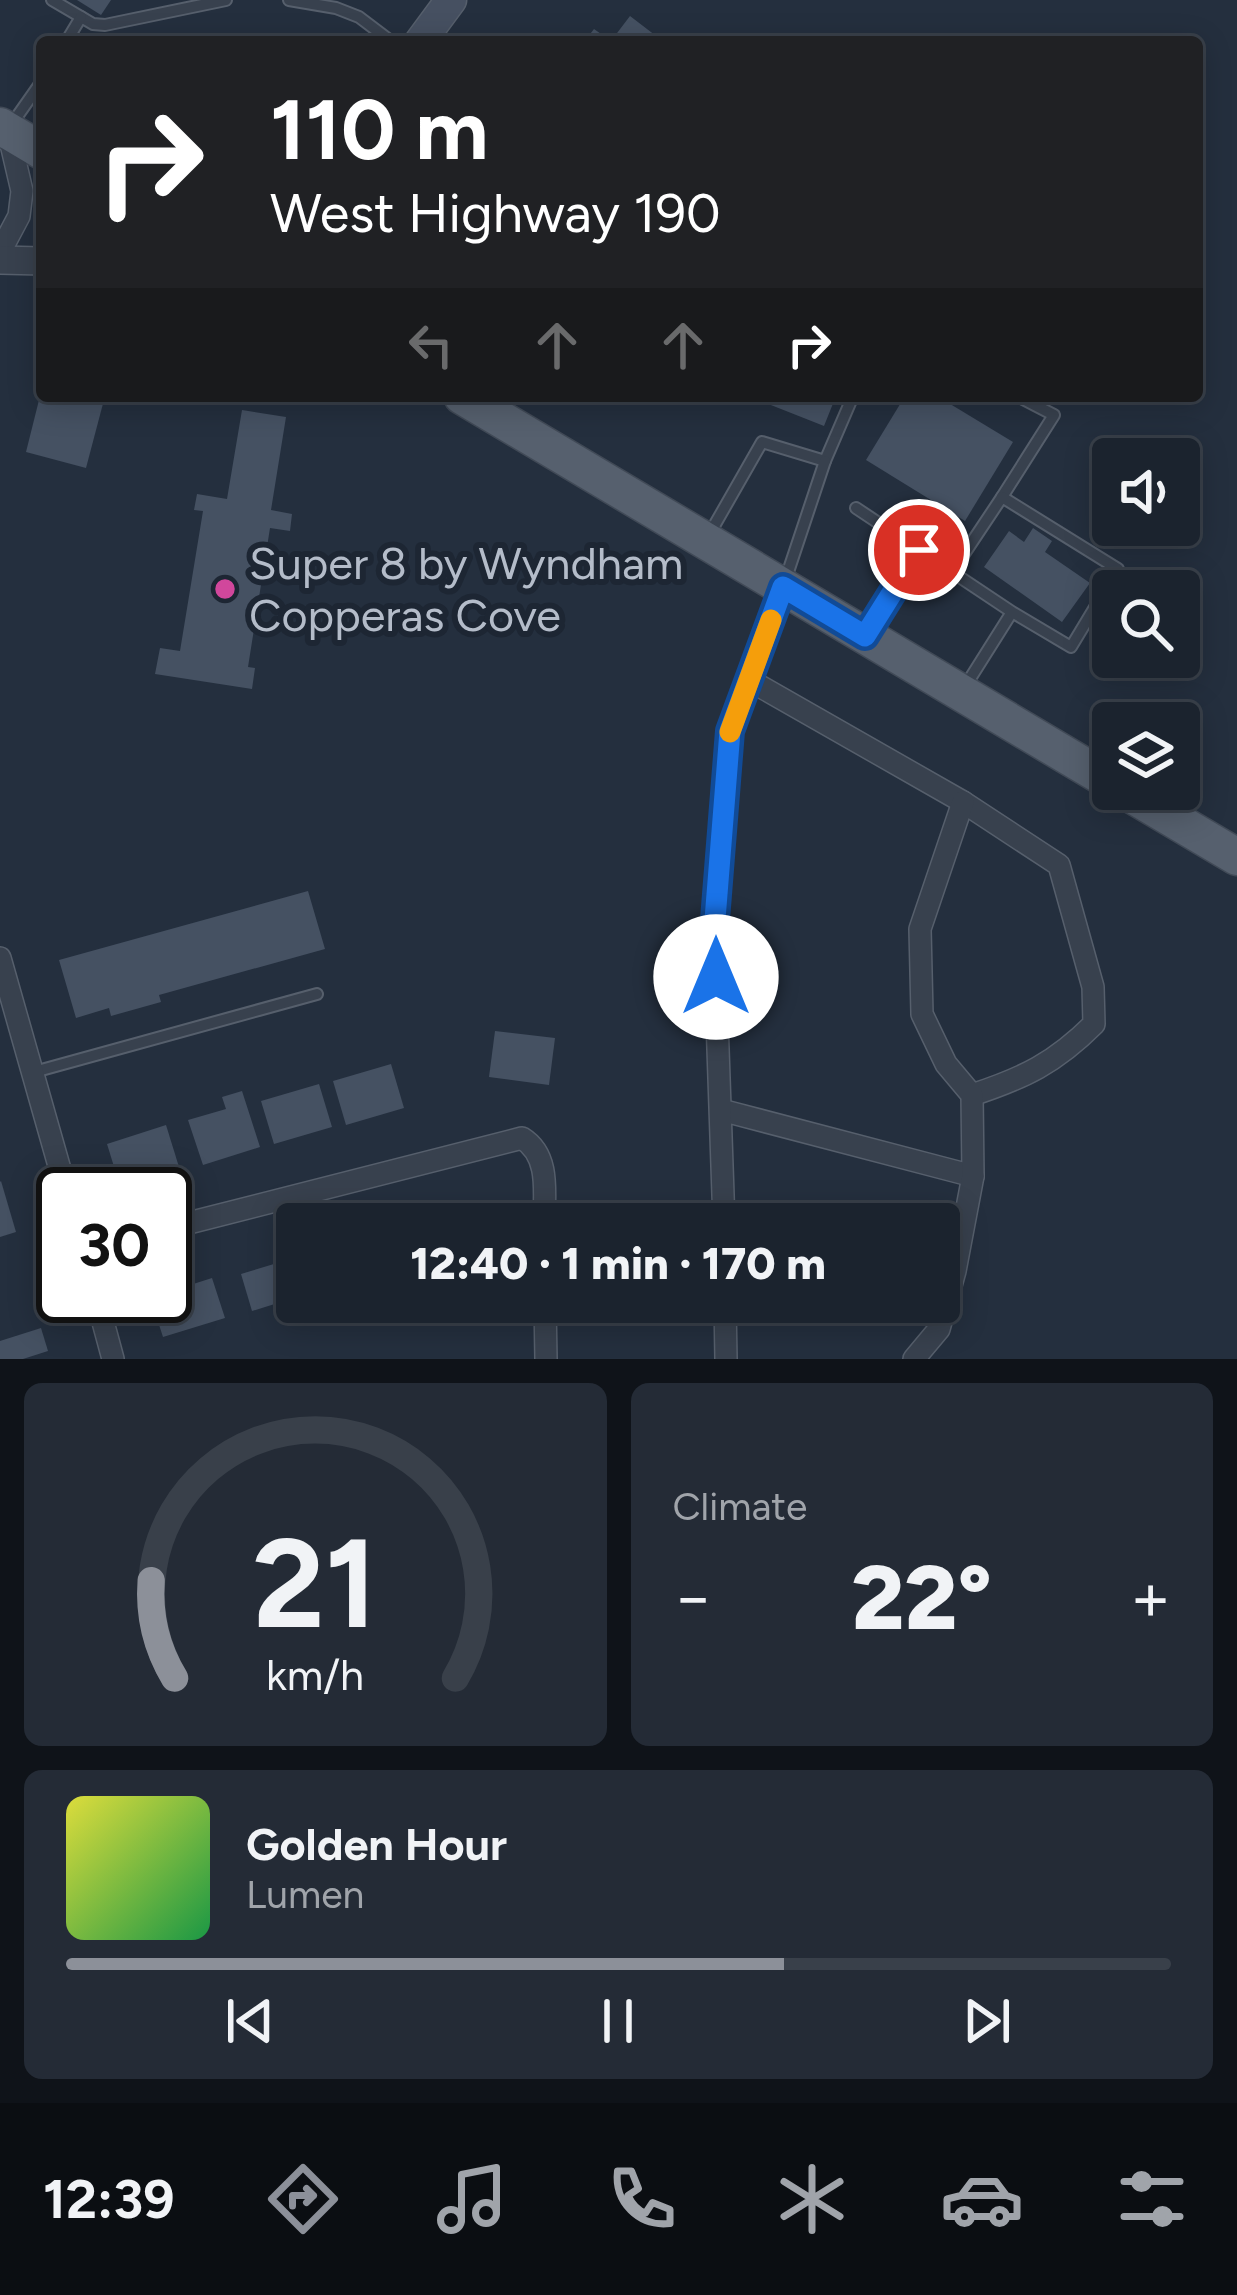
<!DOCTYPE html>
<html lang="en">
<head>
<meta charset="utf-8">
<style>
	:root { --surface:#1b232e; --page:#242b36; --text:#f1f3f6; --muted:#a0a4aa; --line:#39404a; --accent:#8c9099 }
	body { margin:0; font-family:Figtree,sans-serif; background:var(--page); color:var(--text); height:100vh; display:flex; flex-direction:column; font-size:45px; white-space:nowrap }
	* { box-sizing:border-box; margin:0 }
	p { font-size:39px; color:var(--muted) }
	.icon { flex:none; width:66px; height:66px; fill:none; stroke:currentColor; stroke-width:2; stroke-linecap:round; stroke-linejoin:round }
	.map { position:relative; height:1359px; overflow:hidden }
	.drawer { display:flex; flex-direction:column; gap:24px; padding:24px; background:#0f1319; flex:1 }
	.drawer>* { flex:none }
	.hud { position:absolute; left:36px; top:36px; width:1167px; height:366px; border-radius:12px; box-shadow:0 6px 30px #0003,0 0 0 3px var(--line); background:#202124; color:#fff; overflow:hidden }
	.tools { position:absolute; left:1092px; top:438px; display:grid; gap:24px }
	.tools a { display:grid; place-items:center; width:108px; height:108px; border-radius:12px; background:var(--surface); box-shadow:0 6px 30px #0003,0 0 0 3px var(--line); font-size:60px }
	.speed { position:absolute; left:36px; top:1167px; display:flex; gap:24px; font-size:60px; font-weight:700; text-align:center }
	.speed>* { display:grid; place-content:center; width:156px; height:156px; border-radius:50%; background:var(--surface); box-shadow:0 6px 30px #0003,0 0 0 3px var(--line); line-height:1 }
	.speed .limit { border:6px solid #111; border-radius:18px; background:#fff; color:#111 }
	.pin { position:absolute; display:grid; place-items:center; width:102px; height:102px; color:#fff; margin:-51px; border:6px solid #fff; border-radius:50%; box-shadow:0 3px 12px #0007 }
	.me { position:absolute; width:132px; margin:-66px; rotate:0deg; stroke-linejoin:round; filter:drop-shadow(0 0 9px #0008) }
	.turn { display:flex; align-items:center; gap:42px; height:252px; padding:0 36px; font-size:54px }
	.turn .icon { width:156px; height:156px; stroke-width:2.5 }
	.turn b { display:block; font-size:84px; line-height:102px }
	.lanes { display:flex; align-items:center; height:114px; padding:0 36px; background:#0003; justify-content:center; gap:60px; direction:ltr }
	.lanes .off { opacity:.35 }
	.big { font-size:90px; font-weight:800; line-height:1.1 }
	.drawer .card { flex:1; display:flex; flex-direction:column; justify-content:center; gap:18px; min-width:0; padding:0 42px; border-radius:18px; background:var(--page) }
	.drawer .dial { align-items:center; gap:0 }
	.dial svg { height:312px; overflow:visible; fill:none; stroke:var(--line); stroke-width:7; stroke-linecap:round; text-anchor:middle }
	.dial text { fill:var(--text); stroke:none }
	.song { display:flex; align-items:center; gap:36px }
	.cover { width:144px; height:144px; border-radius:18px; background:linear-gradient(135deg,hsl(60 70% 55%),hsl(140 70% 35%)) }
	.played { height:12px; border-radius:6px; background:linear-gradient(90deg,var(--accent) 65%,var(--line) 65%) }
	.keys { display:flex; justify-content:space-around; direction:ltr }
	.heat { display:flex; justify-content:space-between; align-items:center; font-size:66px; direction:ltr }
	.drawer .tiles { flex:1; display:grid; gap:24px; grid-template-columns:1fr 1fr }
	.card:last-child { grid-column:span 2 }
	.trip { position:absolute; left:276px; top:1203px; width:684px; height:120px; border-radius:12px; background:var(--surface); box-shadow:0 6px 30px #0003,0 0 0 3px var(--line); font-weight:800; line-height:120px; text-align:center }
	.dock { display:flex; height:192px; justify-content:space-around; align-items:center; background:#0b0e12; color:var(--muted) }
	.dock .icon { width:84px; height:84px }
	.dock .on { color:var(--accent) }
	.dock b { font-size:54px; color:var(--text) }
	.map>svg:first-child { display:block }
</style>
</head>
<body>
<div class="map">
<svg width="1237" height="1359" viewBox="0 0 1237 1359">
	<rect width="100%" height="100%" fill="#242f3e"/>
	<g fill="#455162">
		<polygon points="77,0 111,0 101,15"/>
		<polygon points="630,16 664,42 584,42 594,29 611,41"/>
		<polygon points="40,396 105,396 86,468 26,452"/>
		<polygon points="748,396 836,396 824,426"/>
		<polygon points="905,396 937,396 1013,442 965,521 866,460"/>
		<polygon points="242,410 286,417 271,510 292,514 290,531 270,528 248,667 255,668 252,689 155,674 160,648 180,651 203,511 194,510 197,494 227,499"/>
		<polygon points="1033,528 1052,541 1045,552 1090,583 1062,622 984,567 1009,531 1024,542"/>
		<polygon points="308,891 325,949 159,995 161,1002 111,1016 109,1008 76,1018 59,960"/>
		<polygon points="495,1031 555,1038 549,1085 489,1077"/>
		<polygon points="391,1064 404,1108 346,1125 333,1081"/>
		<polygon points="319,1084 332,1127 274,1144 261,1101"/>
		<polygon points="242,1091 260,1147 203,1165 188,1120 226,1109 222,1097"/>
		<polygon points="166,1125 179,1167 120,1186 107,1144"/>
		<polygon points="1,1181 16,1232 0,1237 0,1182"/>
		<polygon points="488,1203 494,1224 423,1224 423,1223"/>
		<polygon points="297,1257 297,1297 252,1311 241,1274"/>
		<polygon points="212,1278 225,1318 163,1337 150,1297 165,1296 165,1293"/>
		<polygon points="41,1328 48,1351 23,1359 0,1359 0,1341"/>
	</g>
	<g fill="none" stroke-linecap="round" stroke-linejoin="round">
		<defs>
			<g id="service">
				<polyline points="52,0 93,24 105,25 226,0"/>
				<polyline points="289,0 336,8 359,17 392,42"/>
				<polyline points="66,42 81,17"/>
				<polyline points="9,128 42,81"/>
				<polyline points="1002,497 1054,415 1017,396"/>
				<polyline points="856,508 952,572"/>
				<polyline points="710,533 762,442 825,461 853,396"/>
				<polyline points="786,578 825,461"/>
				<polyline points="870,628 919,550"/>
				<polyline points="966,685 1012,612 1071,647 1118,569 1002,497 952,572 1012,612"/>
				<polyline points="34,1072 317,994"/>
			</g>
			<g id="minor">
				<polyline points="0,252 19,216 22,191 8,131"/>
				<path d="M 749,680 L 963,802 L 1059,865 L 1093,987 L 1094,1024 C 1055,1063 1024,1078 972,1095"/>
				<polyline points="0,958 67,1194"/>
				<polyline points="721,1110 973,1176"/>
				<polyline points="724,1224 714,932 730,732 783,587"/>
				<path d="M 165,1229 L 522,1138 C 551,1156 544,1194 544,1224"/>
				<polyline points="96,1296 113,1359"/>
				<polyline points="545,1302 546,1359"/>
				<polyline points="725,1302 726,1359"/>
				<polyline points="914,1359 939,1329 955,1271 973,1176 972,1095 946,1064 922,1014 920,929 963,802"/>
			</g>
			<polyline id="tertiary" points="0,260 42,261"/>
			<polyline id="secondary" points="420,42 451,0"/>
			<g id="primary">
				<polyline points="0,126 42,151"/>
				<polyline points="462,396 1113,783"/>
				<polyline points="1122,789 1237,857"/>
			</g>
		</defs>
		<use href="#service" stroke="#565f6c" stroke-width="14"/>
		<use href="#minor" stroke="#565f6c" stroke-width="24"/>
		<use href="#tertiary" stroke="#565f6c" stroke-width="30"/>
		<use href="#secondary" stroke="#565f6c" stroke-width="33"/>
		<use href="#primary" stroke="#414a57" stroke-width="39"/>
		<use href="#service" stroke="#38414e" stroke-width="10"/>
		<use href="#minor" stroke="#38414e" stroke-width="21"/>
		<use href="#tertiary" stroke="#38414e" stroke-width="27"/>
		<use href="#secondary" stroke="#465061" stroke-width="30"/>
		<use href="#primary" stroke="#56606e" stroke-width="36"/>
	</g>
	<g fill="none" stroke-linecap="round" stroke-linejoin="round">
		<defs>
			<polyline id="route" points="716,977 714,932 730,731 783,587 865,636 919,550"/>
		</defs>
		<use href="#route" stroke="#114b97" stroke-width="30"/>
		<use href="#route" stroke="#1a73e8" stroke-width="21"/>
		<polyline stroke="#f59e0b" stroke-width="21" points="730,732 771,620"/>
	</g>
	<circle fill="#d1479c" stroke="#1d2633" stroke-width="4.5" cx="225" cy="589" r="12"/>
	<g text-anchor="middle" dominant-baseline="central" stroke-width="12" stroke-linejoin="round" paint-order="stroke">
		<g font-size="45" fill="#b4bcc9" stroke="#1d2633" text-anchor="start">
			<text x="249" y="563">Super 8 by Wyndham<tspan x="249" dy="52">Copperas Cove</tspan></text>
		</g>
	</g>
</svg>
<div class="tools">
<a><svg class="icon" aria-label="sound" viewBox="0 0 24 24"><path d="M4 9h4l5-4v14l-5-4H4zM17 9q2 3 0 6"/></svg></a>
<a><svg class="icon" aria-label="search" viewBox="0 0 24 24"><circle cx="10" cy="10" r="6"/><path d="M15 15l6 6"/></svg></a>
<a><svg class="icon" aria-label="layers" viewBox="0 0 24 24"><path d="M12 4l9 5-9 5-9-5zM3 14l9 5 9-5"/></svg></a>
</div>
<div class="speed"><div class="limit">30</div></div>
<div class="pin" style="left:919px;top:550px;background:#d93025"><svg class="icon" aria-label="arrive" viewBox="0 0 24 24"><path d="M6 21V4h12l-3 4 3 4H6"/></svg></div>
<svg class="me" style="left:716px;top:977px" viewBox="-20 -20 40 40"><circle r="19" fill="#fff"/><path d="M0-13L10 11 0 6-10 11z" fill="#1a73e8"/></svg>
<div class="trip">12:40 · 1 min · 170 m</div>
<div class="hud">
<div class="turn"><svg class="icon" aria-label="right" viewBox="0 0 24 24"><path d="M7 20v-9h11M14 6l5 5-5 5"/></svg><div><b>110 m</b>West Highway 190</div></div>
<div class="lanes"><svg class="icon off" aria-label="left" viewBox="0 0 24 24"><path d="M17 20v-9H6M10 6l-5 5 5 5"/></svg><svg class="icon off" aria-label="ahead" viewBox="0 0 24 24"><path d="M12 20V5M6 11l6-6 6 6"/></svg><svg class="icon off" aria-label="ahead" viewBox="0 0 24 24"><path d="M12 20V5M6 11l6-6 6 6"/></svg><svg class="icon" aria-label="right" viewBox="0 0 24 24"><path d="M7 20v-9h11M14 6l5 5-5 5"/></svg></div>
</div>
</div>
<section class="drawer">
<div class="tiles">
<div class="card dial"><svg viewBox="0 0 100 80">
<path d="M14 69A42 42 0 1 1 86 69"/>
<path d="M14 69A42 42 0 0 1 8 44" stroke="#8c9099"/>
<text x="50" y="56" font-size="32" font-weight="700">21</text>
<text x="50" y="72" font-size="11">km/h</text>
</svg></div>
<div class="card"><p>Climate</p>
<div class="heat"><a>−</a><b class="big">22°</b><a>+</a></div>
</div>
<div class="card">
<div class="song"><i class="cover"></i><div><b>Golden Hour</b><p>Lumen</p></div></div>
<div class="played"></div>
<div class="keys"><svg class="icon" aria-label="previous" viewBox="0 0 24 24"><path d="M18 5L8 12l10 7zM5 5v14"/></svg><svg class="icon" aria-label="pause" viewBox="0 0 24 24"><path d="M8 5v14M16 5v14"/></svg><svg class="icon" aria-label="next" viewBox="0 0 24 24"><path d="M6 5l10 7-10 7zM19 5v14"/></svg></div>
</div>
</div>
</section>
<nav class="dock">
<b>12:39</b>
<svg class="icon on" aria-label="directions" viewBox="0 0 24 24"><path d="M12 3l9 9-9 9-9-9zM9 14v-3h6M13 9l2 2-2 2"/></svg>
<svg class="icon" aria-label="music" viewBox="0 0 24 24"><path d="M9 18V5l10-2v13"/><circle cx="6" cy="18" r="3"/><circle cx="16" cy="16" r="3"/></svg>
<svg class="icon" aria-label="phone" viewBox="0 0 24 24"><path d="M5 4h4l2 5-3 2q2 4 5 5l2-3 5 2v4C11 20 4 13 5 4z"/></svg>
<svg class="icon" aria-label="climate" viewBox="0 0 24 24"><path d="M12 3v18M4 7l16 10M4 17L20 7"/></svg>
<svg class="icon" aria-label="car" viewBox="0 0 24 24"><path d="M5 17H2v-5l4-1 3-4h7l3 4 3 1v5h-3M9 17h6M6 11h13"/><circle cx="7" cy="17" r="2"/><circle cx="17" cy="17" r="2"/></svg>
<svg class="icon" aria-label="filters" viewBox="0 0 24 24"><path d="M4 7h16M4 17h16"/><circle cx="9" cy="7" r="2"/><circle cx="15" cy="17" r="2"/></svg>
</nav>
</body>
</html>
